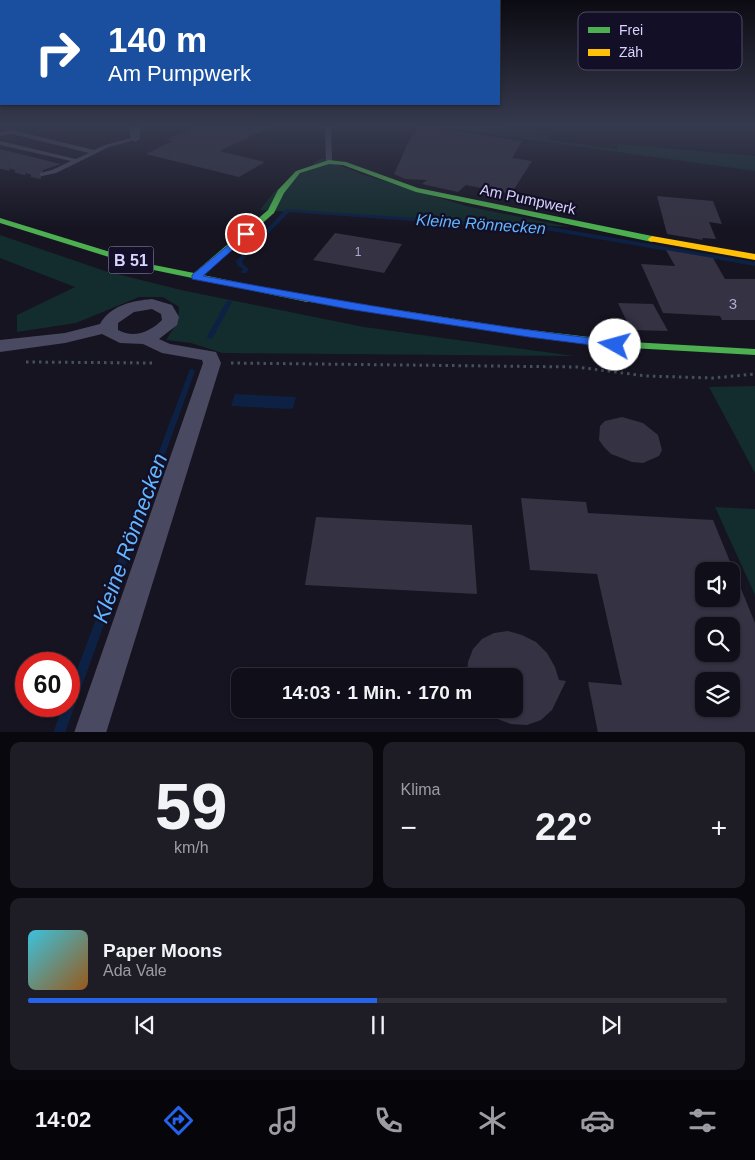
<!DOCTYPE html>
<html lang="de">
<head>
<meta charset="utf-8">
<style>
	:root { --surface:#100f19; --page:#1e1d26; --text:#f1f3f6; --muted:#9c9ca2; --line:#302f38; --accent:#2563eb }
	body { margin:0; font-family:Arial,sans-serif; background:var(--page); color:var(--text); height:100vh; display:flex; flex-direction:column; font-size:19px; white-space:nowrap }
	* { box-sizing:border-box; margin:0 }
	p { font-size:16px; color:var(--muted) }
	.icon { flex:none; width:28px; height:28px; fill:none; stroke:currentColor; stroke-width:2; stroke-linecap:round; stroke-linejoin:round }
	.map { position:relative; height:732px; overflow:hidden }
	.side { display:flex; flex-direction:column; gap:10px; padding:10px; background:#09080e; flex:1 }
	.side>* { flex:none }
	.guide { position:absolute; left:0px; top:0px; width:500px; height:105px; box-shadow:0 1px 4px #0004,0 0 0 1px var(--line); background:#1a4fa0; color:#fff; overflow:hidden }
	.controls { position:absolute; left:695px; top:562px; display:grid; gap:10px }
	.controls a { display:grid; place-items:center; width:45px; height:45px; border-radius:10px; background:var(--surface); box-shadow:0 1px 4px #0004,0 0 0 1px var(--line); font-size:25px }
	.speed { position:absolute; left:15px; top:652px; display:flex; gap:10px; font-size:25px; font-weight:700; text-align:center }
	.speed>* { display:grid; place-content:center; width:65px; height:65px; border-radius:50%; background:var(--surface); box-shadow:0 1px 4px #0004,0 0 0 1px var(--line); line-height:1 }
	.speed .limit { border:8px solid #d22; background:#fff; color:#111 }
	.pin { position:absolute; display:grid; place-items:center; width:42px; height:42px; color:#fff; margin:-21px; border:2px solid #fff; border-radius:50%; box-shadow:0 1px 5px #0007 }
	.me { position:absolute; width:55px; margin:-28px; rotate:277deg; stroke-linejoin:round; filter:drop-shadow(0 0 4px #0008) }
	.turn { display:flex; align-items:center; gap:18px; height:105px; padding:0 25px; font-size:22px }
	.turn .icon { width:65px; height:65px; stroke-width:2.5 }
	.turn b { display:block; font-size:35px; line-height:42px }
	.big { font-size:38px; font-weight:700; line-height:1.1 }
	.side .card { flex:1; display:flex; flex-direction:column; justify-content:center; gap:8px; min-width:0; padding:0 18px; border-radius:10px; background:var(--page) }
	.side .dial { align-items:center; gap:0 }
	.dial b { font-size:65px; line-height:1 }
	.song { display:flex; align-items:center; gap:15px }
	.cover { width:60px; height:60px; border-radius:8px; background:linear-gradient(135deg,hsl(190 70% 55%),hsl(30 70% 35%)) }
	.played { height:5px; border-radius:2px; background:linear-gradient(90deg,var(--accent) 50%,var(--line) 50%) }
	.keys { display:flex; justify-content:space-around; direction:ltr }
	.heat { display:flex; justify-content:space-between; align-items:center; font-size:28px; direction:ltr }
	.side .tiles { flex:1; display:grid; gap:10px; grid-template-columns:1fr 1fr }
	.card:last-child { grid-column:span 2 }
	.trip { position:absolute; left:231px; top:668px; width:292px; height:50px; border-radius:10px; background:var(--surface); box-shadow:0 1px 4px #0004,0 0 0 1px var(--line); font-weight:700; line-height:50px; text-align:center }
	.tabs { display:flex; height:80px; justify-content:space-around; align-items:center; background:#06060a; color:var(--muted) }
	.tabs .icon { width:35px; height:35px }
	.tabs .on { color:var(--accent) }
	.tabs b { font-size:22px; color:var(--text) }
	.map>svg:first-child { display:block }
</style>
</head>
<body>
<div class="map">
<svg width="755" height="733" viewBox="0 0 755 733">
	<rect width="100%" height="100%" fill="#161421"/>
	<g fill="#132c2d">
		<polygon points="424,125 479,125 549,135 547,140 617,149 618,144 755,156 755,171"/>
		<polygon points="322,158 361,174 466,206 570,227 260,210 274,192"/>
		<polygon points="0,235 105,271 181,290 364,327 574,356 222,353 191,343 166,340 178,321 179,307 163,297 139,297 76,323 17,332 17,315 75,287 0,258"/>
		<polygon points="755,386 755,473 709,387"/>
		<polygon points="715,507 755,509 755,595"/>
	</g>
	<polygon fill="#0d2144" points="235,394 296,397 293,408 291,409 231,406"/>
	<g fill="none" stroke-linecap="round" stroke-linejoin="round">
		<g fill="#0d2144" fill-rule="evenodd">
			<polygon points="286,209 551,227 755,262 755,266 551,231 289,212 242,261 243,264 249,269 246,273 242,273 241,272 243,269 238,266 236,261"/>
			<polygon points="229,300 232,302 213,337 210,339 208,338 207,337 226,302"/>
			<polygon points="190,369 192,369 195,371 65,733 53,733 63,706 69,706 69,691"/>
		</g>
	</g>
	<g fill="#343243" fill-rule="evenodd">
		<polygon points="198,125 276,125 219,151 265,162 239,177 146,154 173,141 166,140"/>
		<polygon points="422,126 522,141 512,158 532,161 511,194 466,185 458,192 422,184 427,180 405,179 394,174 411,137"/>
		<polygon points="0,149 61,164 40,171 37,176 0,166"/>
		<polygon points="657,196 713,201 722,224 709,222 716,239 702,238 703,240 667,234"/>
		<polygon points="335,233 402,244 384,273 313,260"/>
		<polygon points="666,250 713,258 725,279 755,279 755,320 722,320 720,316 663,313 641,264 675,266"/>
		<polygon points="618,303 653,304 668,331 631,330"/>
		<polygon points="622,417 643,423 658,435 662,450 659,456 643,463 632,462 611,454 604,447 599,440 600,426 605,421"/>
		<path d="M 521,498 L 586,502 L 588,513 L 713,520 L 755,623 L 755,733 L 598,733 L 588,682 L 622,685 L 597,574 L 530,570 ZM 704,571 L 731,571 L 731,599 L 704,599 ZM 704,626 L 731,626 L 731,654 L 704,654 ZM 704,681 L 731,681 L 731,709 L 704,709 Z"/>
		<polygon points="316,517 472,525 477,594 305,585"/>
		<polygon points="508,631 522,635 536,642 547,653 555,667 559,680 566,681 552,710 541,720 527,725 511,724 495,718 484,709 515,709 515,676 467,676 468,662 473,649 482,639 494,633"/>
	</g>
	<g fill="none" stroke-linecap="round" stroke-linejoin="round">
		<polyline stroke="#333142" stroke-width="11" stroke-dasharray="11 5.5" stroke-linecap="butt" points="0,163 42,174"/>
		<g stroke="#44505f" stroke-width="3" stroke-dasharray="2.5 4" stroke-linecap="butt">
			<polyline points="26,362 153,363"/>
			<polyline points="231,363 577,367 646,376 713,378 755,374"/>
		</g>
		<g fill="#4a4962" fill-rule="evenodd">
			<polygon points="325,125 331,125 332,162 329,164 326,162"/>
			<polygon points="12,130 94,150 105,145 135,137 138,139 109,147 56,173 42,176 40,175 40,173 52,170 71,161 0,145 0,141 76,159 89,153 12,134 0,136 0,132"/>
		</g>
		<g fill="#4a4962" fill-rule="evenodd">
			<polygon points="134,125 146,125 140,130 140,139 135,142 130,139 130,129"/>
			<path d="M 152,299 L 172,305 L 179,317 L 177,325 L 159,339 L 170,344 L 216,352 L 221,363 L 106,733 L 74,733 L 203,363 L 202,360 L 162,353 L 143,344 L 120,343 L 102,334 L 65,343 L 0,352 L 0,340 L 65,333 L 100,324 C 111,305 132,301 152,299 ZM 152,309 L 161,314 L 162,320 C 150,332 134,339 118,330 L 118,323 L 134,312 Z"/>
		</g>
		<g fill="#4caf50" fill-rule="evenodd">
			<polygon points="329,160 346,162 418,188 652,236 656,239 652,242 416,192 343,165 329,164 300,173 284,193 274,213 203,275 310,297 312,299 310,301 307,302 144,268 0,223 0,218 149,264 194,273 268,210 278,190 296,171"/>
			<polygon points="514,328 631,342 755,349 755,355 631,348 510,333 509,331 510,329"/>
		</g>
		<g fill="#ffc107" fill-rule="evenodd">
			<polygon points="652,236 755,254 755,260 649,241 648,239"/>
			<polygon points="307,296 514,328 519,331 514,334 304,301 302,299 304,297"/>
		</g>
	</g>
	<linearGradient id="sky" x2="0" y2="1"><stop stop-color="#0c0b12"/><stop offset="0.55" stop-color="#363a4e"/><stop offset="1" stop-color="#363a4e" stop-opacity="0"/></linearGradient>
	<rect width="755" height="228" fill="url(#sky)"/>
	<path fill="#2563eb" stroke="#184099" d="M 246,231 L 250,234 L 249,235 L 203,276 C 340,301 477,325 615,341 L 620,345 L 615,348 L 529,337 L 348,309 L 192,279 L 192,275 Z"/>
	<g text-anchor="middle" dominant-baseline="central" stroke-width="4.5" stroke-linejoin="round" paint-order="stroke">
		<g font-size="12" fill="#b0acd0">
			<text x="358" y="252">1</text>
		</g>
		<g font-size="15" fill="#d9d4ff" stroke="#130f26">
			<text transform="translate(528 199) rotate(12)">Am Pumpwerk</text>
		</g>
		<g font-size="15" fill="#b0acd0">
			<text x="733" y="303">3</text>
		</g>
		<g font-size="16" font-style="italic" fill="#62b6ff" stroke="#130f26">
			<text transform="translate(481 224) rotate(4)">Kleine Rönnecken</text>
		</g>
		<rect fill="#130f26" stroke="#9e99be" stroke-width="1" x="108.5" y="246.5" width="45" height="27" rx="4"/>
		<g font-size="16" font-weight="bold" fill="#d9d4ff">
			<text x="131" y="260">B 51</text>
		</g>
		<g font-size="22" font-style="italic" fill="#62b6ff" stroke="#130f26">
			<text transform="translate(130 538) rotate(-70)">Kleine Rönnecken</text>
		</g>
	</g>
	<rect x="578" y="12" width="164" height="58" rx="8" fill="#130f26" stroke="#4e4a67" stroke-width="1"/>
	<rect x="588" y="27" width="22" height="6" fill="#4caf50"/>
	<rect x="588" y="49" width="22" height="7" fill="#ffc107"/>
	<g font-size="14" fill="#d9d4ff">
		<text x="619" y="35">Frei</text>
		<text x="619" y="57">Zäh</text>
	</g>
</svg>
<div class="controls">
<a><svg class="icon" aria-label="sound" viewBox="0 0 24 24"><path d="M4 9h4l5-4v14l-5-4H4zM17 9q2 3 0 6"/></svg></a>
<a><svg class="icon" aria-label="search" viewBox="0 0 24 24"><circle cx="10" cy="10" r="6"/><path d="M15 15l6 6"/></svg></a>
<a><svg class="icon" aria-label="layers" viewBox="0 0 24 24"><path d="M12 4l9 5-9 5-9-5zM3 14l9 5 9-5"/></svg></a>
</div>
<div class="speed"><div class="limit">60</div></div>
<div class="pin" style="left:246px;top:234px;background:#d93025"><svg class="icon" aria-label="arrive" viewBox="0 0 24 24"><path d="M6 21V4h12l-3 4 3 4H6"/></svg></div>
<svg class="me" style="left:615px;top:345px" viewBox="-20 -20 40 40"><circle r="19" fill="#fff"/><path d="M0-13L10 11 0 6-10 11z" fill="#2563eb"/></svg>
<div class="trip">14:03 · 1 Min. · 170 m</div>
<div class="guide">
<div class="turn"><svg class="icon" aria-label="right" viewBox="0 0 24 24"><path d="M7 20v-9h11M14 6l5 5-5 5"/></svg><div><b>140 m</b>Am Pumpwerk</div></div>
</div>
</div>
<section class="side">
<div class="tiles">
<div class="card dial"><b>59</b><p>km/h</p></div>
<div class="card"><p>Klima</p>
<div class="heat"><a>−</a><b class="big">22°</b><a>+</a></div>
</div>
<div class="card">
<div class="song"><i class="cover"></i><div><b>Paper Moons</b><p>Ada Vale</p></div></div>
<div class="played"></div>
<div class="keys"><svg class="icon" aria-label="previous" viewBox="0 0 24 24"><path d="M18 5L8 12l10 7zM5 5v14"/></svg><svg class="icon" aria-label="pause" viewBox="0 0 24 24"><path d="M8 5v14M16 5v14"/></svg><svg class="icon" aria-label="next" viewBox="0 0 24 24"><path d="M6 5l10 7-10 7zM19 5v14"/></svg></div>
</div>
</div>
</section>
<nav class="tabs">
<b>14:02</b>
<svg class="icon on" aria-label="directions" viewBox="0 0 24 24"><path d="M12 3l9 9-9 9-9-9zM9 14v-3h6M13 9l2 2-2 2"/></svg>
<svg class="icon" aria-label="music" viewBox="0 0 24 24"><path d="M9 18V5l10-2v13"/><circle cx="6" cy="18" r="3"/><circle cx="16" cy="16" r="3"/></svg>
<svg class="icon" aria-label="phone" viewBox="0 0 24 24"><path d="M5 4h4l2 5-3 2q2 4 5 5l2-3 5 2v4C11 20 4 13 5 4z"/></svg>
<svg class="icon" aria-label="climate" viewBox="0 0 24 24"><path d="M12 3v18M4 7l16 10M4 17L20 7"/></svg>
<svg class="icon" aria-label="car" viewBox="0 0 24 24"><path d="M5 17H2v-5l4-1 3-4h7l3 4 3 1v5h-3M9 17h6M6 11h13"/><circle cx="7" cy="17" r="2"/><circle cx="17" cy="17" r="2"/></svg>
<svg class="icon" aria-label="filters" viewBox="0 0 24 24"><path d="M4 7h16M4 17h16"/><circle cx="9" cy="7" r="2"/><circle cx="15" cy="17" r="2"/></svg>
</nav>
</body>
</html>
